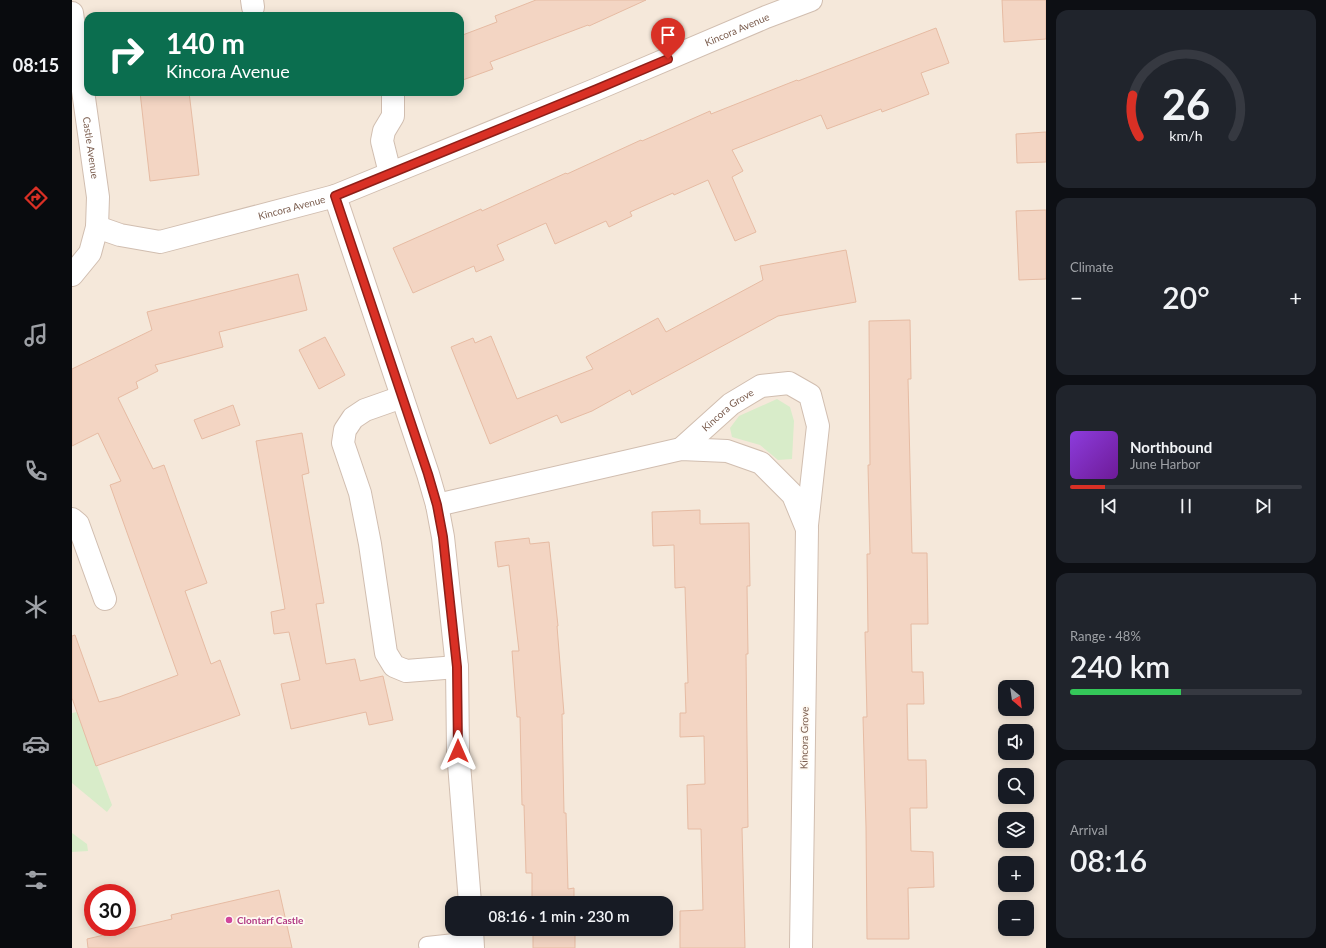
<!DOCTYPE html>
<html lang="en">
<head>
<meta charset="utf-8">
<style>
	:root { --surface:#171b24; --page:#20242c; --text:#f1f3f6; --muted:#9ea1a6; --line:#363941; --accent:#d93025 }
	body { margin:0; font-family:Lato,sans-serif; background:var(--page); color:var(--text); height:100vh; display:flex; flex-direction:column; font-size:15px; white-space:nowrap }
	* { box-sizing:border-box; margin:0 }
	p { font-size:13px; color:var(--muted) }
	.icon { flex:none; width:22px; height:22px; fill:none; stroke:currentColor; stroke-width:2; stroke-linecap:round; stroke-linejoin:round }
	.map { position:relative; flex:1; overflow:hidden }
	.details { display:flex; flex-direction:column; gap:10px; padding:10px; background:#0d0f14; width:280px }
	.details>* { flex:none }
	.top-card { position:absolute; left:12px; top:12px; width:380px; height:84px; border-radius:12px; box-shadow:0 2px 10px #0003; background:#0b6e4f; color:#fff; overflow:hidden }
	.needle { width:26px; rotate:151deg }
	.tools { position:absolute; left:926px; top:680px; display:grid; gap:8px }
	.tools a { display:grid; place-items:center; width:36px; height:36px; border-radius:8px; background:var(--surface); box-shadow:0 2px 10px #0003; font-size:20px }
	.speed { position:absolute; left:12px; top:884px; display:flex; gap:8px; font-size:20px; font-weight:700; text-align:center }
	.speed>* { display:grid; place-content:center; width:52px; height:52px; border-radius:50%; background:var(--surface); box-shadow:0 2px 10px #0003; line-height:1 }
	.speed .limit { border:6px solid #d22; background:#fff; color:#111 }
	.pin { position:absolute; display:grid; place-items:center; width:34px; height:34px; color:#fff; margin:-41px -17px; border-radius:50% 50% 50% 0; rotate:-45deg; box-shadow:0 0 4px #0007 }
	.pin .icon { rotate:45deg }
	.me { position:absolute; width:44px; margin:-22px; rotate:0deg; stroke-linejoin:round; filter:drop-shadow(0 0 3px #0008) }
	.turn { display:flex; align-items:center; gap:14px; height:84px; padding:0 16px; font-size:18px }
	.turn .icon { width:52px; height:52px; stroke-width:2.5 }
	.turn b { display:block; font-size:28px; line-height:34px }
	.big { font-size:30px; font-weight:600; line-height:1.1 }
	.details .widget { flex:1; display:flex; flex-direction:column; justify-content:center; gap:6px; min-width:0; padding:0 14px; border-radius:12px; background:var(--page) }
	.details .dial { align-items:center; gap:0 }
	.dial svg { height:104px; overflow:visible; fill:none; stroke:var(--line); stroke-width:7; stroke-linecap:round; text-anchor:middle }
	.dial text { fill:var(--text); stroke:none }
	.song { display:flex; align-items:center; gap:12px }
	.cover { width:48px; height:48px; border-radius:6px; background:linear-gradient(135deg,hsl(270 70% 55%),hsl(280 70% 35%)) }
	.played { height:4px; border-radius:2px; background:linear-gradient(90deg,var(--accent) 15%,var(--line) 15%) }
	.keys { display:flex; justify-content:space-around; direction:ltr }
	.heat { display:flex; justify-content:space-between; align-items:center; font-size:22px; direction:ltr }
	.charge { height:6px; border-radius:3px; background:linear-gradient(90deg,#34c759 48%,var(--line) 0) }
	.trip { position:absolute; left:373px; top:896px; width:228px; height:40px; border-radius:12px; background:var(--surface); box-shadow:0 2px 10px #0003; font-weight:600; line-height:40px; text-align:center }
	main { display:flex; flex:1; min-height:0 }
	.tabs { display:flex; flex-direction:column; width:72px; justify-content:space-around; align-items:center; background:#090b0e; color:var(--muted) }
	.tabs .icon { width:28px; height:28px }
	.tabs .on { color:var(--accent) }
	.tabs b { font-size:18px; color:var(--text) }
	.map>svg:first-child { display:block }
</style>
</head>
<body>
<main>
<nav class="tabs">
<b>08:15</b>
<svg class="icon on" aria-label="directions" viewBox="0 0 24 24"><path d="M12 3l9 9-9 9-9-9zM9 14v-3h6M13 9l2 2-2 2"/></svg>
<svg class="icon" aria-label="music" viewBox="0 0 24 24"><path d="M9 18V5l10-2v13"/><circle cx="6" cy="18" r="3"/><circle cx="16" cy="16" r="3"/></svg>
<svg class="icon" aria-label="phone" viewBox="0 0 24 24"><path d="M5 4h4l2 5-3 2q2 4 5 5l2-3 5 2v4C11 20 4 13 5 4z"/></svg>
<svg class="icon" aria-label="climate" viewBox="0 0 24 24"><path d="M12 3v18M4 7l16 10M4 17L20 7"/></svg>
<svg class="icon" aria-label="car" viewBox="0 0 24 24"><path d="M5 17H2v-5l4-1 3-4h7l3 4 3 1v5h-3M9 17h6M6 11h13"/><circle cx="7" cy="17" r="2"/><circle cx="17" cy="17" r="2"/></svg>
<svg class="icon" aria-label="filters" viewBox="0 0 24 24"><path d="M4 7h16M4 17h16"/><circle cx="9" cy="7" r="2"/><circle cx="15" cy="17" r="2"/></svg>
</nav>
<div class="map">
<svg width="974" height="948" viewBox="0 0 974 948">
	<rect width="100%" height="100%" fill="#fdf6ec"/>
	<path fill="#f5e8da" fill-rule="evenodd" d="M 0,0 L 974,0 L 974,948 L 0,948 ZM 16,16 L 388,16 L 388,92 L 16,92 ZM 933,687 L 955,687 L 955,709 L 933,709 ZM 933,731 L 955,731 L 955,753 L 933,753 ZM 933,775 L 955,775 L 955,797 L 933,797 ZM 933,819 L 955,819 L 955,841 L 933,841 ZM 933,863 L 955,863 L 955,885 L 933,885 ZM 21,893 L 55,893 L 55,927 L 21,927 ZM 380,903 L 594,903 L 594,929 L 380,929 ZM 933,907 L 955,907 L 955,929 L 933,929 Z"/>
	<g fill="#d8ecc9">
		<polygon points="705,399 718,407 722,421 720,459 706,460 688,445 660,437 658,428 667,416"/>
		<polygon points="5,712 40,805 35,812 0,783 0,713"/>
		<polygon points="0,833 15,844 16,851 0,852"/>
	</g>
	<g fill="#f3d5c3" stroke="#e6bba3">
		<polygon points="464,0 574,0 517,26 516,25 418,62 421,69 388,81 388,36 425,22 423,16"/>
		<polygon points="930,0 974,0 974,39 932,42"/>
		<polygon points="864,28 877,63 849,73 857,94 810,112 809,109 755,129 749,115 660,150 671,171 660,177 684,232 663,241 636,180 602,195 601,193 558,212 560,216 537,227 534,221 483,244 474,223 425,245 432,260 404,272 402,266 341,293 321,248 409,209 410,211 494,173 495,174 569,140 570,141 638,111 639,114 725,80 726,81"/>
		<polygon points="68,92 117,92 127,175 78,181"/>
		<polygon points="974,132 974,162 945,163 944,134"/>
		<polygon points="974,210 974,279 947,280 944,211"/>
		<polygon points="774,250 784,302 706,316 560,395 558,390 520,411 489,423 485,415 418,444 379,347 401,338 403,343 419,336 445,399 521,369 514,357 586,318 594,332 691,280 688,266"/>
		<polygon points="226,274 235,310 147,332 151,347 83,365 86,371 64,382 66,388 46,398 81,469 92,465 135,583 113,591 139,664 148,660 168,715 24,766 0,698 0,636 3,635 27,702 47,697 106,675 38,485 49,481 26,433 0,446 0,369 80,330 75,312"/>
		<polygon points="838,320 839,379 836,379 840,553 855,553 856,624 839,624 840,672 851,672 852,704 835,704 836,760 854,760 855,808 838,808 839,851 861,852 862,887 836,888 837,939 795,939 794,827 791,717 795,717 793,632 796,632 795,554 798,554 796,465 798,465 797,321"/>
		<polygon points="253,337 273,375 247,389 227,350"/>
		<polygon points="161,405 168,425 130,439 122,420"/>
		<polygon points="230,433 237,473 230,475 252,603 244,604 254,664 283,659 288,681 311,676 321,720 297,725 294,712 219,729 209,684 228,680 217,632 202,634 199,612 213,609 184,441"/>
		<polygon points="628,510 628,524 677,523 678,586 675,586 676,654 674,654 676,827 670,828 673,948 608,948 608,911 631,910 629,829 616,829 615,785 633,784 632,736 608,737 608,713 614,713 613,683 616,683 613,587 603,588 602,545 581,546 580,512"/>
		<polygon points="457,538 458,544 477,542 486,626 485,626 492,714 490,714 492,813 494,813 496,889 502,888 502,903 460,903 460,873 454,873 452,805 450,805 448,717 445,717 440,651 447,651 437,565 426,567 423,542"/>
		<polygon points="207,890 220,948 16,948 15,939 100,919 99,915"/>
		<rect x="461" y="929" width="42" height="19"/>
	</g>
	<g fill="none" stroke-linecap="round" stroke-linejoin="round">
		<defs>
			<polyline id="service" points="355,945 401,940"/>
			<g id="minor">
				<polyline points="180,0 181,7"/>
				<polyline points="318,173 310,141 312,131 321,116 321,92"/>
				<polyline points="263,196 356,474 365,505 371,537 385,667 386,751 398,903"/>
				<path id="s1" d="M 25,227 L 48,235 L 88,242 L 263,196 L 525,89 L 694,17 L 739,0"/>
				<polyline points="330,397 293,410 281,418 273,430 271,443 288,493 298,544 314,653 322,666 334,671 385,667"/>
				<path id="s2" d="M 609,449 L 659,404 L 689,386 L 717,383 L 738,395 L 746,426 L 735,525"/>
				<polyline points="365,505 609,449 655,451 689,463 721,495 735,529 729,948"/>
				<polyline points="0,519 6,524 33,599"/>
				<polyline points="400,929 401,948"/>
			</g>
			<g id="tertiary">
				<path id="s3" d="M 0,13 L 26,197 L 25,227 L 18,253 L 0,275"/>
			</g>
		</defs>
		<use href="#service" stroke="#d1beb0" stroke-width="18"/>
		<use href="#minor" stroke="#d1beb0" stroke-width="24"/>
		<use href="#tertiary" stroke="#d1beb0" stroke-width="24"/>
		<use href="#service" stroke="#fff" stroke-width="16"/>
		<use href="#minor" stroke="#fff" stroke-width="22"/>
		<use href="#tertiary" stroke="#fff" stroke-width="22"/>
	</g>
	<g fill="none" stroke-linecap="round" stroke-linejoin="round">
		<defs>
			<polyline id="route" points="386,751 385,667 371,537 365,505 356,474 263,196 525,89 596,59"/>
		</defs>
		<use href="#route" stroke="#8d1f18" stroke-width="10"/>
		<use href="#route" stroke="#d93025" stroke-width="7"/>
	</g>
	<circle fill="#d1479c" stroke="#fffaf3" stroke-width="1.5" cx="157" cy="920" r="4"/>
	<g text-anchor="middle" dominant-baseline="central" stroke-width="3.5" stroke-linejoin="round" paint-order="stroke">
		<g font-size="10" fill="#7a5c4d" stroke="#fffaf3">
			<text stroke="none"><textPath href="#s1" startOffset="681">Kincora Avenue</textPath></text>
			<text stroke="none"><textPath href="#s3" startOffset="136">Castle Avenue</textPath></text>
			<text stroke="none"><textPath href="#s1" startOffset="201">Kincora Avenue</textPath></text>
			<text stroke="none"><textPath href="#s2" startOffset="61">Kincora Grove</textPath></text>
			<text transform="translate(732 738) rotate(-89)">Kincora Grove</text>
		</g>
		<g font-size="10" font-weight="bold" fill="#b23c85" stroke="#fffaf3" text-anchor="start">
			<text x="165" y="920">Clontarf Castle</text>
		</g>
	</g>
</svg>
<div class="tools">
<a><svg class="needle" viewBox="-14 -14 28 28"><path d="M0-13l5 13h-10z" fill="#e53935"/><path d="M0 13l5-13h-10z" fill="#9ea1a6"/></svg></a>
<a><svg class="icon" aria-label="sound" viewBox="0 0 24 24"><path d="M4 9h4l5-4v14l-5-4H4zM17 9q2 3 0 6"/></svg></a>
<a><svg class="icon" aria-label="search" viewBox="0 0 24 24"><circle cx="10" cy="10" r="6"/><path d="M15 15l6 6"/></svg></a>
<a><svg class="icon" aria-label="layers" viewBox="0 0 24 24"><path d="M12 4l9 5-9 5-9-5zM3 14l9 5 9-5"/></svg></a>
<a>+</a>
<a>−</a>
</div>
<div class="speed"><div class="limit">30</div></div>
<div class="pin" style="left:596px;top:59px;background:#d93025"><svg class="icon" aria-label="arrive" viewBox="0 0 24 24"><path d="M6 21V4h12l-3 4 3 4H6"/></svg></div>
<svg class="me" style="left:386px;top:751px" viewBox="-20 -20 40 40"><path d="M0-17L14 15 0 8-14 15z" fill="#d93025" stroke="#fff" stroke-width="4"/></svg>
<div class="trip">08:16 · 1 min · 230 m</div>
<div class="top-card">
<div class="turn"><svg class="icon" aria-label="right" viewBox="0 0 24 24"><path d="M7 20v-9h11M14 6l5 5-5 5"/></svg><div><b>140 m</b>Kincora Avenue</div></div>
</div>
</div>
<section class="details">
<div class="widget dial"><svg viewBox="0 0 100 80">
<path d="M14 69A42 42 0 1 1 86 69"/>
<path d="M14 69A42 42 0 0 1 9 37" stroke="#d93025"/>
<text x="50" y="56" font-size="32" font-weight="700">26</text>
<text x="50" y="72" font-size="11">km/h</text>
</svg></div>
<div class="widget"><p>Climate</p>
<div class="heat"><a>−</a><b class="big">20°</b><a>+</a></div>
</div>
<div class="widget">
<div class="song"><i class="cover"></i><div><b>Northbound</b><p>June Harbor</p></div></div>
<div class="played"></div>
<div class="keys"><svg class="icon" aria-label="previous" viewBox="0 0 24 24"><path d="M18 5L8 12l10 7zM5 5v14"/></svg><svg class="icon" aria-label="pause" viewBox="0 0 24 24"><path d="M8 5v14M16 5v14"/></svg><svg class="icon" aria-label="next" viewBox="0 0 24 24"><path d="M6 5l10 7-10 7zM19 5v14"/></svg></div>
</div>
<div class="widget"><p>Range · 48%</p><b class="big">240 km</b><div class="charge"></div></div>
<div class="widget"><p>Arrival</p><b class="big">08:16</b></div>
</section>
</main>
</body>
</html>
